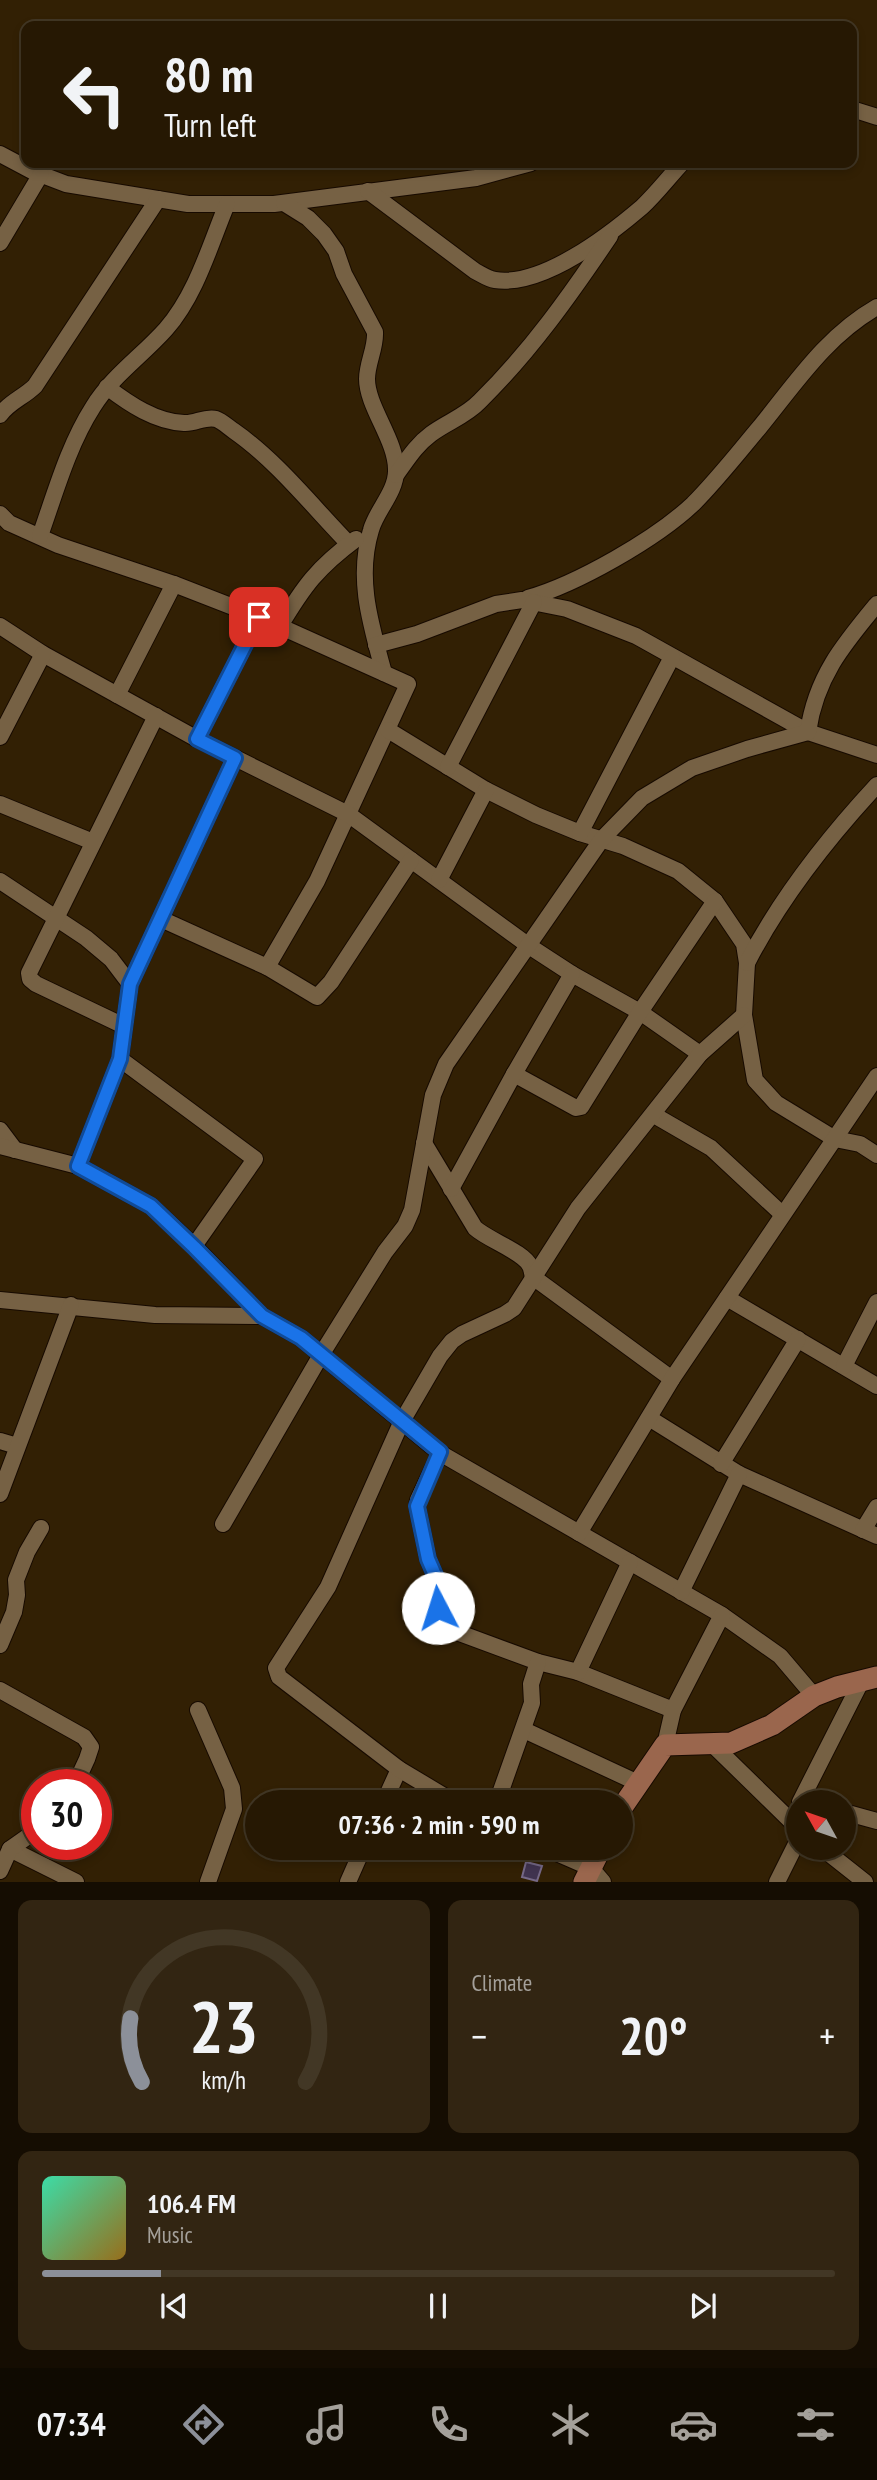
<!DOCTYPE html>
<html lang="en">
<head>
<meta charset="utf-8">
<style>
	:root { --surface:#261803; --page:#322512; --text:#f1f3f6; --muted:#a4a09a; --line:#423725; --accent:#8c9099 }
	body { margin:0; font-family:"PT Sans Narrow",sans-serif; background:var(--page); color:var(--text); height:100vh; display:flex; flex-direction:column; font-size:26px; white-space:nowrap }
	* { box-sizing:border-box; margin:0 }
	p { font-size:23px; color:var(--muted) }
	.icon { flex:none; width:38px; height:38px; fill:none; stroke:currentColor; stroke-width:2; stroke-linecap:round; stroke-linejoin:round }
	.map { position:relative; height:1882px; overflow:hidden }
	.panel { display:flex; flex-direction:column; gap:18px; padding:18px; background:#150d02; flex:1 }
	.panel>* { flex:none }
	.top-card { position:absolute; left:21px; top:21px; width:836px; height:147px; border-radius:14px; box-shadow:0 4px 10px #0003,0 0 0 2px var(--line); background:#261803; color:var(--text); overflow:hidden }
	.needle { width:46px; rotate:310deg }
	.buttons { position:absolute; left:786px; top:1790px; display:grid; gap:14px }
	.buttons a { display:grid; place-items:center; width:70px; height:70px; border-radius:50%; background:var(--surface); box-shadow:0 4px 10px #0003,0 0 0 2px var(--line); font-size:35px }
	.speed { position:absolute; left:21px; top:1769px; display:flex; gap:14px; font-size:35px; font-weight:700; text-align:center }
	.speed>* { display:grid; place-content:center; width:91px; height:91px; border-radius:50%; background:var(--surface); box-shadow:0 4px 10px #0003,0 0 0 2px var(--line); line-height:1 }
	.speed .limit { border:10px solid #d22; background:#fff; color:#111 }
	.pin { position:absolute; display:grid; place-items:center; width:60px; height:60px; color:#fff; margin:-30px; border-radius:14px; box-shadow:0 4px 10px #0006 }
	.me { position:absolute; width:77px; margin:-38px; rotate:355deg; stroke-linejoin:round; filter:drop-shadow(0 0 5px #0008) }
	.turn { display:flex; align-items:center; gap:24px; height:147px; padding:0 28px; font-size:32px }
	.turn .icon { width:91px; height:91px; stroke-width:2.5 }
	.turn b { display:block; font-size:49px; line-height:60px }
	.big { font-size:52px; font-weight:700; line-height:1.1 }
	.panel .card { flex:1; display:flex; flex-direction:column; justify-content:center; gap:10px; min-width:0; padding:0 24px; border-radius:14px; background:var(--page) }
	.panel .dial { align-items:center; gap:0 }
	.dial svg { height:182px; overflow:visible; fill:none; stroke:var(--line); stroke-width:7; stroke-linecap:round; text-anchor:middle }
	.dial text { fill:var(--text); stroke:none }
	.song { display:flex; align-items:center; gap:21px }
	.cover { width:84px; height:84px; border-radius:10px; background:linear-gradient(135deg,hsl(160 70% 55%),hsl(40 70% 35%)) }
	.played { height:7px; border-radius:4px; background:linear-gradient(90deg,var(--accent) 15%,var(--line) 15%) }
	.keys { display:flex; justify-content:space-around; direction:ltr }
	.heat { display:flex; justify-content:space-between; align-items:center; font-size:38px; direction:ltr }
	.panel .tiles { flex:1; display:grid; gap:18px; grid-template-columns:1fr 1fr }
	.card:last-child { grid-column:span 2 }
	.trip { position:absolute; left:245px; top:1790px; width:388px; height:70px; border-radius:35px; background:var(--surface); box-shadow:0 4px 10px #0003,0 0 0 2px var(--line); font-weight:700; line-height:70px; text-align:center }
	.tabs { display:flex; height:112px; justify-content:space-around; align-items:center; background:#0f0a01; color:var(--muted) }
	.tabs .icon { width:49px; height:49px }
	.tabs .active { color:var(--accent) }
	.tabs b { font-size:32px; color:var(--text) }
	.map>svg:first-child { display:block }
</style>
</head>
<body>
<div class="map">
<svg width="877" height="1882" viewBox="0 0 877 1882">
	<rect width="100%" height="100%" fill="#322004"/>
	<polygon fill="#40334f" stroke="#756886" stroke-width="2" points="526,1862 542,1866 537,1881 522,1877"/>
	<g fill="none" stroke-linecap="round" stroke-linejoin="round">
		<defs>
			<g id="street">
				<polyline points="852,109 877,117"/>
				<polyline points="0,154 32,171 66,184 188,204 274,204 476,178 531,163"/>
				<path d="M 368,191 L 475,271 C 481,274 488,279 495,280 C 542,287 608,236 642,207 C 656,194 669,177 682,163"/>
				<path d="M 284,203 L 308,218 L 324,234 L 336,251 L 344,274 L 375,332 C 376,348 367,363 367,379 C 367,407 397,441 396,471 C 396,492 376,511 371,530 C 356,579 371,625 384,673"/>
				<polyline points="0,243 41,174"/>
				<path d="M 107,387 C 129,404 156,422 184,423 C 195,424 205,416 216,419 C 222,421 228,427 234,431 C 277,461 312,506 349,544"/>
				<path d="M 0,415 C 9,402 24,397 35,386 L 158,199"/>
				<path d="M 396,475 C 407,460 416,445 431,434 C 447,422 466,416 480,401 C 530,352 571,294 610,236"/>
				<polyline points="0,514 9,523 58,545 174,584 259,617 408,684 317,881 267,967"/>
				<path d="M 40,536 C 55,494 68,446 93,407 C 112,376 142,356 166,329 C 196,295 210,245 227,204"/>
				<path d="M 528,598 C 577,584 656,539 693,504 C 716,481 738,453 759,428 C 795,384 826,336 877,307"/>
				<polyline points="0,626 43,654 197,739 348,814 529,946 572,974 640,1012 700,1054"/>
				<path d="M 280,626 C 304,586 317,568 356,539"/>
				<polyline points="376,645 417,634 496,604 522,600 567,609 636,636 808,732 877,755"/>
				<polyline points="117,695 174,584"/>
				<polyline points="388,730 486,790 536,815 580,833 623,846 678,871 715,901 744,944 747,963 744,1015 755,1080 776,1103 835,1139 860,1144 877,1155"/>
				<polyline points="0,737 43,654"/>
				<polyline points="197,739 259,617"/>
				<polyline points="448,767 534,602"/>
				<polyline points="0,804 93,842"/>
				<polyline points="580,833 672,657"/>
				<polyline points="439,880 486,790"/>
				<polyline points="0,881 86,938 111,959 130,984"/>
				<polyline points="161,919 267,967 317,997 331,982 411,860"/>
				<path d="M 747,963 C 781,897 827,839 877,785"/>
				<polyline points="124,1026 36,984 30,979 29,973 156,716"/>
				<polyline points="120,1059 255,1159 194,1246"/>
				<polyline points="514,1074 576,1108 581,1107 640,1012 715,901"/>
				<polyline points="654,1115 711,1148 782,1214"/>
				<polyline points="0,1130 15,1150"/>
				<path d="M 424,1143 L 475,1228 C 488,1240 524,1252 530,1266 C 532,1270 532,1274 533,1277 L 672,1379"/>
				<polyline points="0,1146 78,1166 151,1206 194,1246 262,1316"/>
				<polyline points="78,1166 120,1059 130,984 235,758"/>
				<polyline points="451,1189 514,1074 572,974"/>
				<polyline points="727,1298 877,1386"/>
				<polyline points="0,1300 155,1315 262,1316 301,1338 440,1453 722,1615 780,1656 814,1696"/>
				<polyline points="844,1366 877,1302"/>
				<polyline points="649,1418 739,1474 877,1536"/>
				<polyline points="0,1441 17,1446"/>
				<polyline points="440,1453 418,1500 417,1506 428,1559 438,1582 440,1617 454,1631 538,1662 578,1672 673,1710"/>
				<polyline points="721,1464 798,1339"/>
				<polyline points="0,1494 71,1305"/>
				<path d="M 223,1524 L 321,1355 L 385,1252 L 405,1226 L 412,1210 L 433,1095 L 446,1064 L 602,839 L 642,798 L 692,768 L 747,749 L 808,732 C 816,677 843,645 877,604"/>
				<polyline points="863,1530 877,1507"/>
				<polyline points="579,1533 672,1379 877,1076"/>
				<polyline points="681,1592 739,1474"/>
				<polyline points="0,1645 14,1612 17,1595 16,1580 27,1552 41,1528"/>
				<polyline points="578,1672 630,1562"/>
				<polyline points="0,1690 84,1737 91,1747 87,1759 75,1785"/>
				<polyline points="198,1710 232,1788 234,1809 208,1882"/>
				<polyline points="524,1730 638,1783"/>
				<polyline points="712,1744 798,1828"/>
				<polyline points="665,1745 673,1710 722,1615"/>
				<polyline points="384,1802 399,1769"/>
				<polyline points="454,1802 399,1769 279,1677 276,1668 328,1587 401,1423 440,1356 452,1341 462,1334 505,1314 514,1308 578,1208 700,1054 744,1015"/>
				<polyline points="497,1802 532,1703 531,1684 538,1662"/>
				<polyline points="800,1802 862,1680"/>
				<polyline points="844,1812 877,1821"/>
				<polyline points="545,1848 591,1868 603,1882"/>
				<polyline points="822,1848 865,1882"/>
				<polyline points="10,1849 76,1882"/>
				<polyline points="0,1871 10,1849 37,1830"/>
				<polyline points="348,1882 363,1848"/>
				<polyline points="777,1882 798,1840"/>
			</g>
			<g id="secondary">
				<polyline points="621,1809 665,1745 731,1743 772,1725 814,1696 837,1687 877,1677"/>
				<polyline points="584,1882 601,1848"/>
			</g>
		</defs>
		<use href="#street" stroke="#170a00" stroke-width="18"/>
		<use href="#secondary" stroke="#170a00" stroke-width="23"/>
		<use href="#street" stroke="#766144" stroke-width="16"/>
		<use href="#secondary" stroke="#9a664d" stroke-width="21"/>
	</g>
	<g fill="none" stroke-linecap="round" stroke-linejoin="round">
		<defs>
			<polyline id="route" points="259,617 197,739 235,758 130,984 120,1059 78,1166 151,1206 194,1247 262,1316 301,1338 440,1452 417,1506 428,1559 438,1582 438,1608"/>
		</defs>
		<use href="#route" stroke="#114b97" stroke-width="18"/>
		<use href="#route" stroke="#1a73e8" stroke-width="12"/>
	</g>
</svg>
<div class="buttons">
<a><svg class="needle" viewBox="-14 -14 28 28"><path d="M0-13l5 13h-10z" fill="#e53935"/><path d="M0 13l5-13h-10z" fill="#a4a09a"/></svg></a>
</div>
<div class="speed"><div class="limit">30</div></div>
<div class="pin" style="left:259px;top:617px;background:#d93025"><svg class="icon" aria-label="arrive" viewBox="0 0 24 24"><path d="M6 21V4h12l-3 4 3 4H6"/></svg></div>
<svg class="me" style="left:438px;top:1608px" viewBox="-20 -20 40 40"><circle r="19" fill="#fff"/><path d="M0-13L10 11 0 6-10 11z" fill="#1a73e8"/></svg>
<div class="trip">07:36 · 2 min · 590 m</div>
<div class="top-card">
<div class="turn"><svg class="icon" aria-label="left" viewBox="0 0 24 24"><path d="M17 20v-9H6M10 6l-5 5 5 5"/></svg><div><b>80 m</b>Turn left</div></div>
</div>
</div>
<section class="panel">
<div class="tiles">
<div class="card dial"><svg viewBox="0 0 100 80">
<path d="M14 69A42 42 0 1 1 86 69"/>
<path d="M14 69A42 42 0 0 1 9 41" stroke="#8c9099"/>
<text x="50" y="56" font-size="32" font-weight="700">23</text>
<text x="50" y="72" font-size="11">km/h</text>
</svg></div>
<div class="card"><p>Climate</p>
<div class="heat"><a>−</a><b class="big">20°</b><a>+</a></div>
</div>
<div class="card">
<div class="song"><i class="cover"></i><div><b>106.4 FM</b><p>Music</p></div></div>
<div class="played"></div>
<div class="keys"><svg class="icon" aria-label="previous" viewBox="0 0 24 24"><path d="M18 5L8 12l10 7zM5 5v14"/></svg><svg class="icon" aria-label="pause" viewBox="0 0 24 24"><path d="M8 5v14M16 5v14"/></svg><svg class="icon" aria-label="next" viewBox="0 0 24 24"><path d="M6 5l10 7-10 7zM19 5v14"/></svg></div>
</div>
</div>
</section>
<nav class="tabs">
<b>07:34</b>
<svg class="icon active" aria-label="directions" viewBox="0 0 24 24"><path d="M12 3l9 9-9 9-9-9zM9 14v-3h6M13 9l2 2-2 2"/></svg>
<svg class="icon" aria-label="music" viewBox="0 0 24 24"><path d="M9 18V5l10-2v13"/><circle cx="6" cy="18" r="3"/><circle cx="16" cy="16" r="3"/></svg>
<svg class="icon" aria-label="phone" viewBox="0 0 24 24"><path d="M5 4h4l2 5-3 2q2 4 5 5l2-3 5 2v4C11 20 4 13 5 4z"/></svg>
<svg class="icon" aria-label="climate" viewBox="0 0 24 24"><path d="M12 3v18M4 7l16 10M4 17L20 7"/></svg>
<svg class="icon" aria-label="car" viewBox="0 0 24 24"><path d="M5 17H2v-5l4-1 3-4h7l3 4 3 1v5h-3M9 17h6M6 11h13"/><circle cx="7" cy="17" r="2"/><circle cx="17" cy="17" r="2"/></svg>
<svg class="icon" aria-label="filters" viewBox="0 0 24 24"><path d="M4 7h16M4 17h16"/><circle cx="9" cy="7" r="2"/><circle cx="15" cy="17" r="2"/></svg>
</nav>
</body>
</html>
